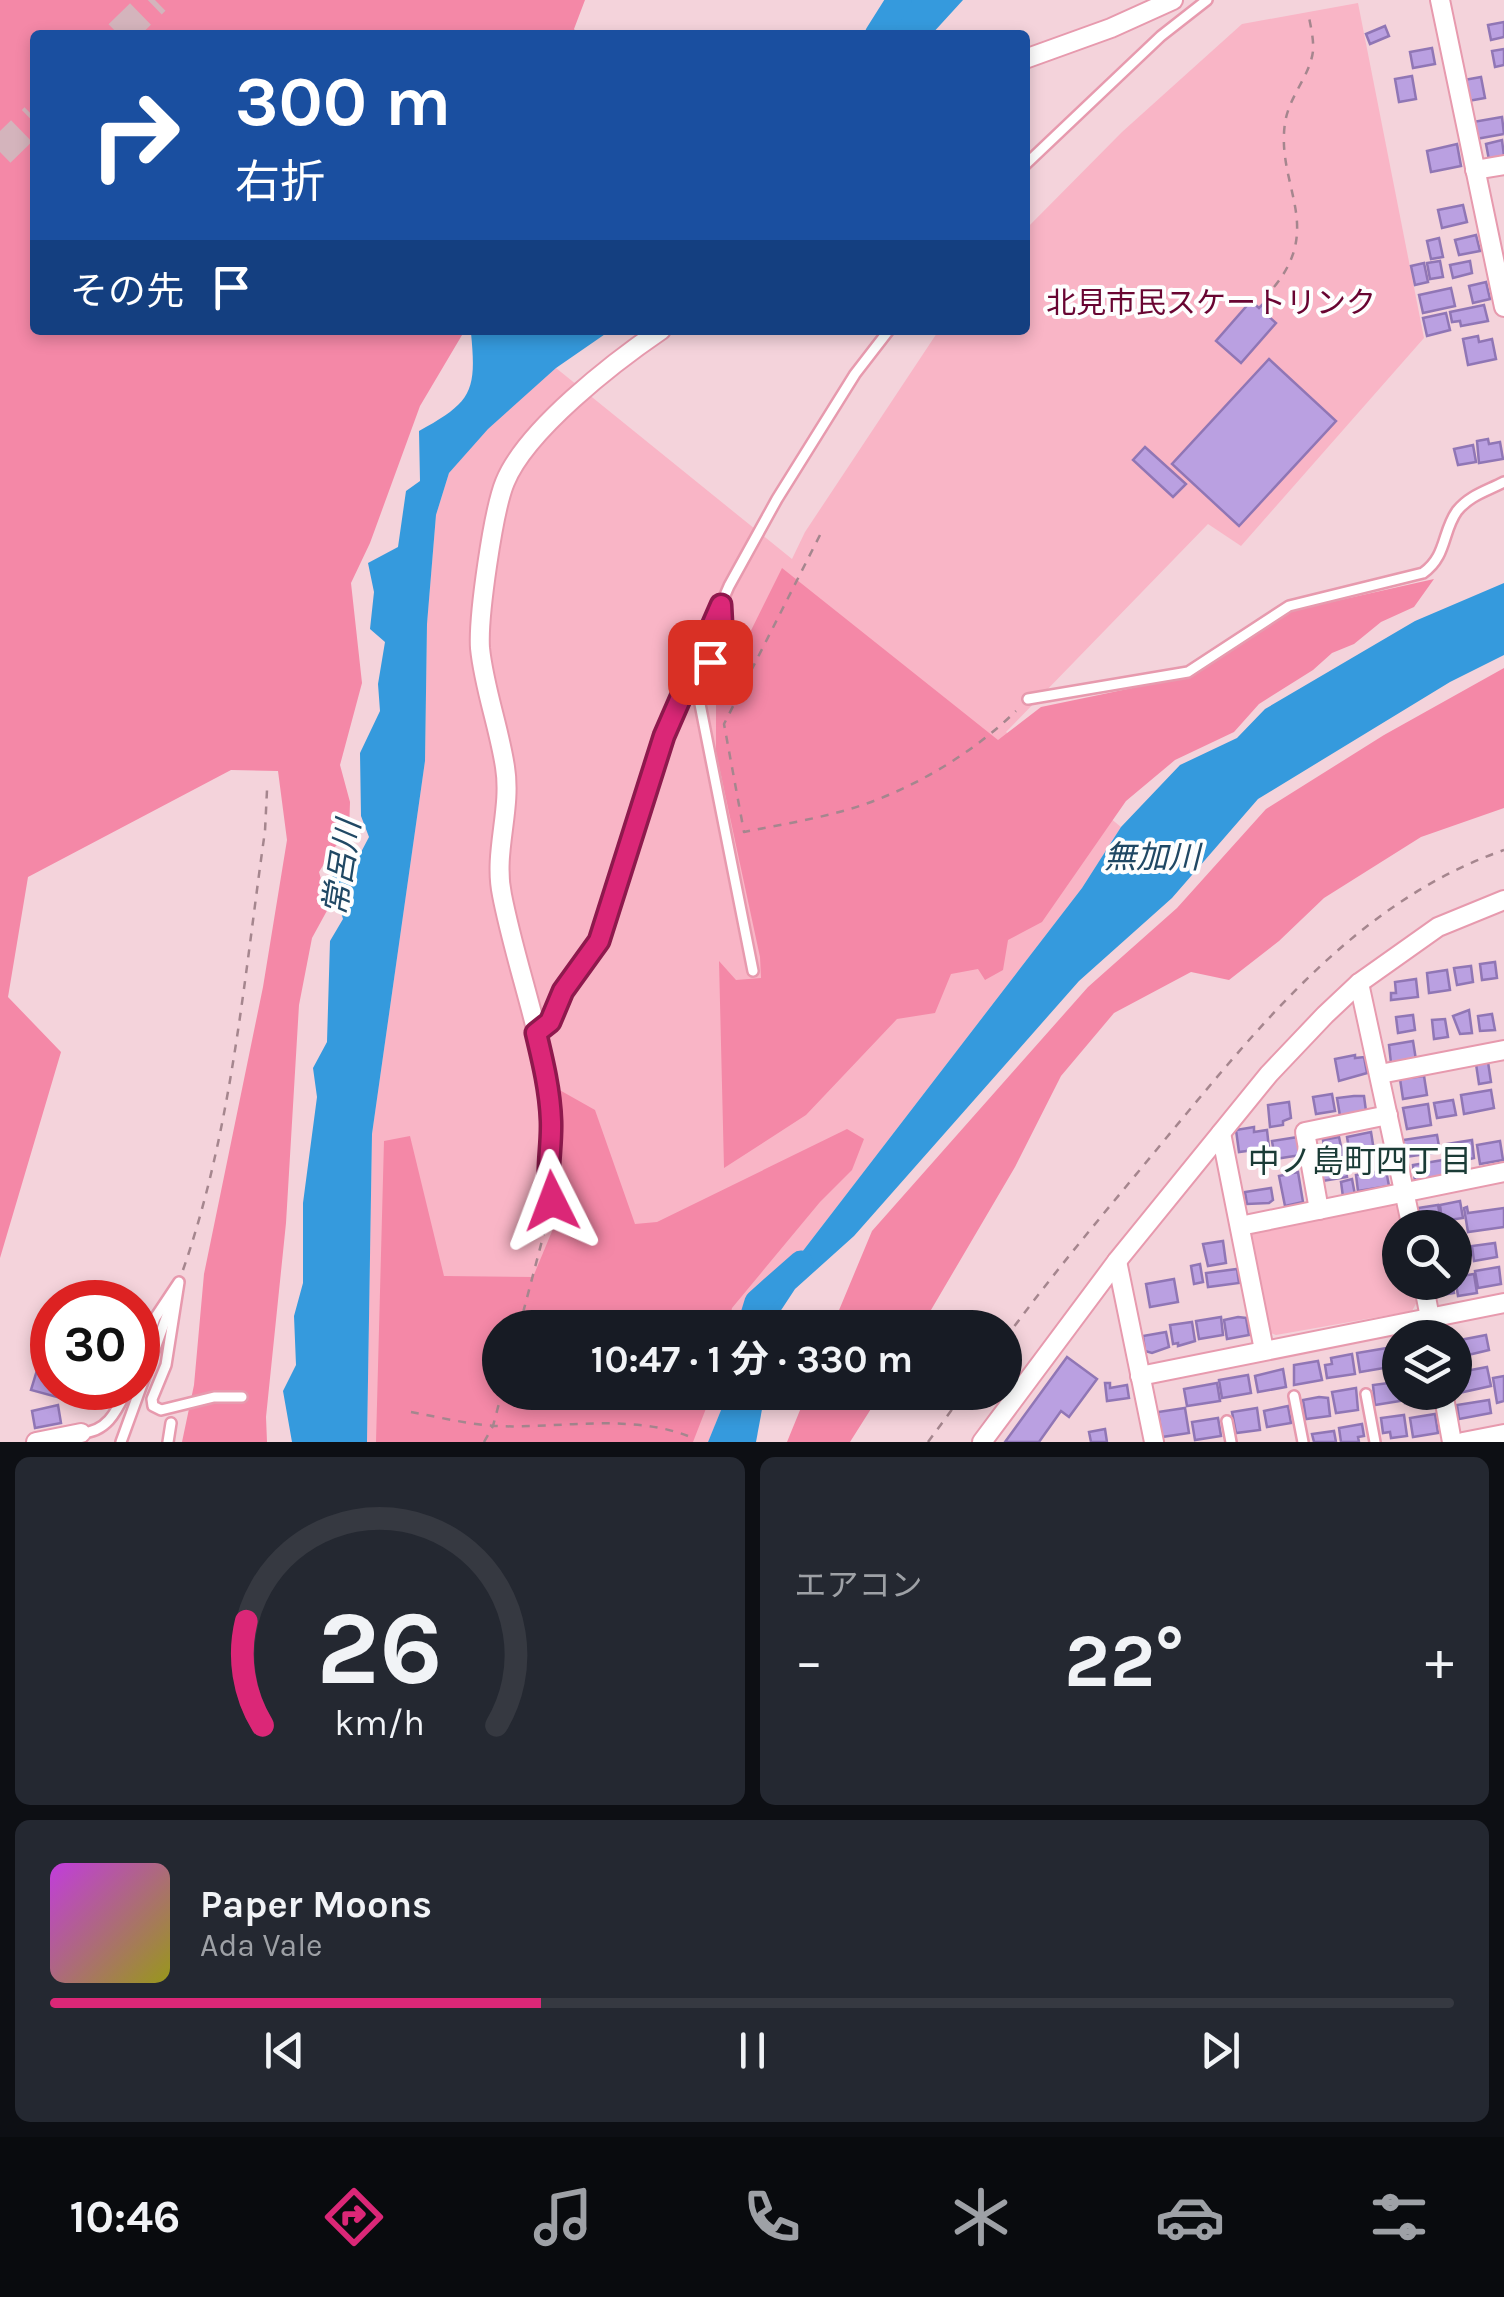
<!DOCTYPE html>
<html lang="ja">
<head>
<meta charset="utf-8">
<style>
	:root { --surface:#171b24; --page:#242831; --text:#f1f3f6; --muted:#9ea1a6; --line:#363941; --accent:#db2777 }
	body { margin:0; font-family:Karla,"Noto Sans JP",sans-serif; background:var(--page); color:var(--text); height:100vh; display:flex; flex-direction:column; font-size:38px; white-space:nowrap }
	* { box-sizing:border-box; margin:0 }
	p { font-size:32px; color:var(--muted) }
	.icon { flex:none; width:55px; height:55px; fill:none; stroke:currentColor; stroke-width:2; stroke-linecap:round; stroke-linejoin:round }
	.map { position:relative; height:1442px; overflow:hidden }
	.panel { display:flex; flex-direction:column; gap:15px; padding:15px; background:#0d0f14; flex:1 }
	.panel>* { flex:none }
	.hud { position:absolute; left:30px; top:30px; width:1000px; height:305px; border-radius:10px; box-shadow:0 5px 15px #0003; background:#1a4fa0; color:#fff; overflow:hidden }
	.controls { position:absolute; left:1382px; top:1210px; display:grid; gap:20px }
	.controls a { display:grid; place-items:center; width:90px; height:90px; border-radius:50%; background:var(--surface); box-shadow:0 5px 15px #0003; font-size:50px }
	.speed { position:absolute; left:30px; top:1280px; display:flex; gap:20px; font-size:50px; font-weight:700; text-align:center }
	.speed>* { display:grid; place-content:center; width:130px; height:130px; border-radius:50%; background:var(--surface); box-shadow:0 5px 15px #0003; line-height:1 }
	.speed .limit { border:15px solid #d22; background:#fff; color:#111 }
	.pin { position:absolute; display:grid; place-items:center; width:85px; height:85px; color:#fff; margin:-42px; border-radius:20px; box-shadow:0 5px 15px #0006 }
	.me { position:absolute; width:110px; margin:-55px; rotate:357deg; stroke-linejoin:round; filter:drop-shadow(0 0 8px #0008) }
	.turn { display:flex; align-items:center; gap:35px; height:210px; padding:0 40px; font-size:45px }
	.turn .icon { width:130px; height:130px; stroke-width:2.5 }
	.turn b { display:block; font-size:70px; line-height:85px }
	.then { display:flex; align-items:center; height:95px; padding:0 40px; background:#0003; gap:20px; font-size:38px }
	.big { font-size:75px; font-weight:700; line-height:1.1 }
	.panel .widget { flex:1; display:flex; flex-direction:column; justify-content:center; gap:15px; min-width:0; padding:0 35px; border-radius:15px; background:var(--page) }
	.panel .dial { align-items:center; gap:0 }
	.dial svg { height:260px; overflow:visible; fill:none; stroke:var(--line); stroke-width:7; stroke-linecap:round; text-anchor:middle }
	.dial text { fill:var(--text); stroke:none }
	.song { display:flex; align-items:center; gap:30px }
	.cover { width:120px; height:120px; border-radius:15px; background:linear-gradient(135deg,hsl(290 70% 55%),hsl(60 70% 35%)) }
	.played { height:10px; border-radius:5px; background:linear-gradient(90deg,var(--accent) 35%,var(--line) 35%) }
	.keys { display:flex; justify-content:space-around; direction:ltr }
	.heat { display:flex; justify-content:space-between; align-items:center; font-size:55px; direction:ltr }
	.panel .tiles { flex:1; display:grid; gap:15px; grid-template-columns:1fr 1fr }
	.widget:last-child { grid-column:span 2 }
	.trip { position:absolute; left:482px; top:1310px; width:540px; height:100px; border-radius:50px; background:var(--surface); box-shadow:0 5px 15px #0003; font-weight:700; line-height:100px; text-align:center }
	.tabs { display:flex; height:160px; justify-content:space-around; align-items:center; background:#090b0e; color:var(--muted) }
	.tabs .icon { width:70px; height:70px }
	.tabs .current { color:var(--accent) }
	.tabs b { font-size:45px; color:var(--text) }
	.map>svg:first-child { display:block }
</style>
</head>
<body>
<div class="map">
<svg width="1504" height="1442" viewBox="0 0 1504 1442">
	<rect width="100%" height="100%" fill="#f4d3db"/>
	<g fill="#f9b5c6">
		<polygon points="1358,3 1424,338 1241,546 1208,524 1006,732 1121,827 1082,888 769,1295 755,1327 500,1328 500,1392 728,1393 708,1442 367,1442 372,1134 425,761 427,623 436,515 449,473 488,428 556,368 792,559 805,532 939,330 1025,330 1025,230 1122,132 1242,24"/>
		<polygon points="1392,1203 1398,1207 1402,1227 1400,1282 1413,1283 1417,1302 1412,1311 1276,1335 1268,1332 1248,1237 1252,1231"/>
	</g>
	<g fill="#f488a7">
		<polygon points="0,0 585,0 574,29 578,35 35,35 35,330 465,330 420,406 370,543 351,583 362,683 340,765 350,802 349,832 333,849 319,872 329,907 312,938 299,1005 286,1223 266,1417 267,1442 182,1442 194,1385 204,1274 263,987 287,840 278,771 231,770 28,877 8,997 61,1052 0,1258"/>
		<polygon points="782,568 998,740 1041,707 1190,676 1291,611 1434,579 1414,607 1381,622 1354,644 1332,653 1313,670 1259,704 1234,732 1175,760 1126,801 1042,922 1008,940 1003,970 985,980 978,969 951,974 935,1013 897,1019 806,1115 724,1168 719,961 736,980 761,978 760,957 716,752 716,701"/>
		<polygon points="1504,668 1504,808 1421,837 1324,898 1279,941 1229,980 1191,972 1114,1013 1061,1076 1015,1167 921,1327 832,1327 872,1231 1088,987 1177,908 1266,809 1384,735"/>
		<polygon points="556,1088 595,1110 635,1224 657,1222 847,1129 864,1139 852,1170 820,1202 732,1308 728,1327 500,1328 500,1392 712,1393 693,1442 376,1442 384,1141 410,1136 444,1276 533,1277 565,1200"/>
		<polygon points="807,1393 807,1392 881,1393 850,1442 787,1442"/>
	</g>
	<g fill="#359add">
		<polygon points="898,0 963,0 931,35 864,35 895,17"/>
		<path d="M 475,330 L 611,330 L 556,368 L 488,429 L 449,473 L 436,515 L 427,624 L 425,761 L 372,1134 L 367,1442 L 292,1442 L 283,1391 L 296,1365 L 294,1316 L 303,1283 L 303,1203 L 317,1097 L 313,1068 L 327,1042 L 330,941 L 343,919 L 331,879 L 342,858 L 359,856 L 369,837 L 361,816 L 360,753 L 380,711 L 378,684 L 385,642 L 370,629 L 374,592 L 368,563 L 398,547 L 406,491 L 420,481 L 419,431 C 471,402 477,393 471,333 Z"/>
		<polygon points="1504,583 1504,655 1450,682 1258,799 1172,898 1079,981 854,1236 795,1289 770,1327 755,1327 769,1295 1082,888 1121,827 1180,765 1237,738 1265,709 1415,621"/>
		<polygon points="728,1393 765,1393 756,1442 708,1442"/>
	</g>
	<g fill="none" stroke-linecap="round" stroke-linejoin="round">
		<g stroke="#359add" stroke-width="25">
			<polyline points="877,35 899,0"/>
			<polyline points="749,1328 757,1302 801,1263"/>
		</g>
	</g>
	<g fill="#baa0e1" stroke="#9076b5" stroke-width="2.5">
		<polygon points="1504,22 1504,37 1491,40 1488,25"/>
		<polygon points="1385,26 1389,36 1370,44 1366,34"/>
		<polygon points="1432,48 1435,64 1413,68 1410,52"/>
		<polygon points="1504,49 1504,65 1495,67 1492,51"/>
		<polygon points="1412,76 1416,99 1399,102 1395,79"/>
		<polygon points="1481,77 1485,98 1468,101 1464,80"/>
		<polygon points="1502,117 1504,134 1476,139 1473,122"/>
		<polygon points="1502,140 1504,156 1489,160 1486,144"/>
		<polygon points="1457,144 1461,166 1431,172 1427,151"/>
		<polygon points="1463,205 1467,222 1442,228 1438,210"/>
		<polygon points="1476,235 1480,251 1459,255 1455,240"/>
		<polygon points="1439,238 1443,257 1431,259 1427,241"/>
		<polygon points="1440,261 1443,277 1430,279 1427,263"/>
		<polygon points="1470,261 1472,273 1453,278 1450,265"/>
		<polygon points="1424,263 1428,282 1415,285 1411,266"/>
		<polygon points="1486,282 1490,299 1473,303 1469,286"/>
		<polygon points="1451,288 1455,306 1423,313 1419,295"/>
		<polygon points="1251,301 1259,308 1263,304 1271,311 1267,315 1276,323 1241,363 1216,341"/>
		<polygon points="1484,305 1488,321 1461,326 1460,321 1452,322 1450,312"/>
		<polygon points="1446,313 1450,330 1427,336 1423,318"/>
		<polygon points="1478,336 1479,342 1492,339 1496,359 1468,365 1463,339"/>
		<polygon points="1269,359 1336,421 1239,526 1172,464"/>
		<polygon points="1488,439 1489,444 1500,442 1503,459 1479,463 1477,441"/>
		<polygon points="1473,445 1476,462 1458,465 1454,449"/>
		<polygon points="1145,447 1186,484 1173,497 1133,460"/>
		<polygon points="1495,962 1497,978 1482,980 1480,964"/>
		<polygon points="1471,966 1473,982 1457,985 1454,968"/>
		<polygon points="1447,970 1450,990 1429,993 1427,973"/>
		<polygon points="1416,979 1418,997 1391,1000 1391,993 1396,993 1395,982"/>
		<polygon points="1469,1010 1472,1033 1460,1034 1453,1016"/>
		<polygon points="1492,1014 1495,1030 1480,1031 1478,1016"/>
		<polygon points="1413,1015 1415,1030 1398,1033 1396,1017"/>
		<polygon points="1445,1019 1448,1037 1434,1039 1432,1020"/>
		<polygon points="1413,1041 1416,1060 1391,1063 1389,1045"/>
		<polygon points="1355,1055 1355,1058 1364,1057 1367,1073 1339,1081 1335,1059"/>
		<polygon points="1488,1062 1491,1082 1479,1084 1476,1064"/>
		<polygon points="1424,1076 1427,1095 1403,1099 1400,1079"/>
		<polygon points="1491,1090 1494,1108 1464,1114 1461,1095"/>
		<polygon points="1332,1094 1335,1111 1316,1114 1313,1097"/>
		<polygon points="1354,1096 1364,1096 1366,1111 1340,1116 1337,1098"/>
		<polygon points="1453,1100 1456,1115 1437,1118 1434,1103"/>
		<polygon points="1289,1102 1291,1118 1283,1121 1283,1125 1270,1127 1268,1105"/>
		<polygon points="1428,1104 1431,1125 1407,1129 1403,1108"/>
		<polygon points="1254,1127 1254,1132 1267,1130 1269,1148 1239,1152 1236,1130"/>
		<polygon points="1371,1132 1374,1151 1350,1155 1347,1137"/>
		<polygon points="1437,1135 1440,1152 1405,1157 1403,1140"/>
		<polygon points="1298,1137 1301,1155 1275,1159 1272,1141"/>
		<polygon points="1339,1137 1343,1156 1326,1158 1323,1140"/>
		<polygon points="1472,1140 1474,1158 1450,1164 1447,1144"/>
		<polygon points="1500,1141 1503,1160 1480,1164 1477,1145"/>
		<polygon points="1443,1160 1446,1176 1415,1181 1413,1165"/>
		<polygon points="1345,1163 1347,1177 1322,1181 1320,1167"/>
		<polygon points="1386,1170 1389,1186 1358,1191 1356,1175"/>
		<polygon points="1298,1172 1303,1202 1285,1206 1279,1176"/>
		<polygon points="1352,1179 1355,1195 1343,1197 1341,1182"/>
		<polygon points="1271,1188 1273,1200 1269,1203 1247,1204 1245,1192"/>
		<polygon points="1460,1201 1463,1218 1442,1221 1440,1205"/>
		<polygon points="1438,1205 1441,1221 1421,1225 1418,1208"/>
		<polygon points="1467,1207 1468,1213 1504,1208 1504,1227 1468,1232 1464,1208"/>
		<polygon points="1467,1240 1470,1255 1455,1258 1455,1242"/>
		<polygon points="1223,1241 1226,1263 1208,1266 1203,1244"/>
		<polygon points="1495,1243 1497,1257 1474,1261 1472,1246"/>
		<polygon points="1200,1264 1203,1282 1194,1284 1191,1266"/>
		<polygon points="1499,1267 1501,1284 1478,1288 1475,1271"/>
		<polygon points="1237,1269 1239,1283 1208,1287 1206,1273"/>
		<polygon points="1474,1274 1477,1293 1458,1296 1455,1277"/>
		<polygon points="1174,1279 1178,1302 1150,1307 1146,1284"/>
		<polygon points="1433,1282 1452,1282 1454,1293 1435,1296"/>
		<polygon points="1221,1317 1223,1335 1199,1339 1196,1321"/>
		<polygon points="1238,1317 1246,1318 1249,1335 1227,1339 1224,1320"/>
		<polygon points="1192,1322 1195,1341 1178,1346 1178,1343 1173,1344 1170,1325"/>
		<polygon points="1166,1332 1169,1347 1152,1353 1145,1351 1143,1336"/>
		<polygon points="1486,1335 1489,1350 1464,1356 1460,1340"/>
		<polygon points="1387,1348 1390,1367 1360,1372 1357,1353"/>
		<polygon points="1352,1354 1355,1374 1327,1378 1325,1365 1332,1364 1331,1358"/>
		<polygon points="1067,1357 1097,1379 1069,1417 1061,1411 1039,1442 1005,1442"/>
		<polygon points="1318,1361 1322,1380 1294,1385 1294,1365"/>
		<polygon points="38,1367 52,1370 52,1388 71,1389 68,1400 31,1390"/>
		<polygon points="1487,1367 1491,1386 1459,1393 1455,1373"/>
		<polygon points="1283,1369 1286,1387 1258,1392 1255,1376"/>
		<polygon points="1248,1375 1251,1393 1222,1398 1219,1380"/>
		<polygon points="1504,1376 1504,1401 1497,1403 1493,1378"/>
		<polygon points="1397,1382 1400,1401 1375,1405 1373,1385"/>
		<polygon points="1105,1383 1110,1383 1110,1388 1127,1385 1129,1398 1107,1401"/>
		<polygon points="1217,1383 1220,1401 1187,1406 1184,1389"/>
		<polygon points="1356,1388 1358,1410 1336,1413 1332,1392"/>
		<polygon points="1404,1392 1431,1392 1432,1398 1405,1403"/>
		<polygon points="1319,1397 1328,1398 1330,1416 1306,1419 1303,1400"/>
		<polygon points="1489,1400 1491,1413 1459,1419 1457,1405"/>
		<polygon points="58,1405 61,1423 35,1428 32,1411"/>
		<polygon points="1288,1406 1291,1423 1267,1427 1264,1411"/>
		<polygon points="1185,1408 1189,1433 1162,1437 1158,1412"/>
		<polygon points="1257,1408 1260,1430 1236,1433 1232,1412"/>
		<polygon points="1435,1414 1438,1433 1413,1437 1410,1418"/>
		<polygon points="1404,1415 1407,1436 1391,1438 1390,1432 1383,1433 1381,1418"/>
		<polygon points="1218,1418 1221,1436 1195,1440 1192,1422"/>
		<polygon points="1362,1424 1364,1436 1358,1437 1359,1442 1341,1442 1339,1428"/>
		<polygon points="1105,1429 1107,1442 1091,1442 1089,1432"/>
		<polygon points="1334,1431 1336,1442 1314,1442 1312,1434"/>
	</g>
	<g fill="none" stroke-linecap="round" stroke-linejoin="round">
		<g stroke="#d4b4bc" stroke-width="30" stroke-dasharray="30 15" stroke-linecap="butt">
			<polyline points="119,35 155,0"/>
			<polyline points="0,152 35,118"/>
		</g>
		<defs>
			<g id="service">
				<polyline points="1025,165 1161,36 1207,0"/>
				<polyline points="721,607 722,624 699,699 753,971"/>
				<path d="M 1028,699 L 1188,672 L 1289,606 L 1423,573 C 1447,556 1442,532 1457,511 C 1470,495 1487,491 1504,482"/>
				<polyline points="537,1032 550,1022 563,991 599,941 664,736 729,586 777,499 855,374 889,330"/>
				<polyline points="138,1366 155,1318 179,1282 166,1365 152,1399 153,1406 161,1410 214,1397 242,1397"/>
				<polyline points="1366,1394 1375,1442"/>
				<polyline points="1294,1396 1303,1442"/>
				<polyline points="1227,1421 1231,1442"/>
				<path d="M 81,1433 C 108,1432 117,1410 128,1388"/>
				<polyline points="121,1442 173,1299"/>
				<polyline points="168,1442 171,1423"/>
			</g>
			<g id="minor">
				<polyline points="1440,0 1504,307"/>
				<polyline points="1025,59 1111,28 1173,0"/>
				<polyline points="1475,170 1504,165"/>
				<polyline points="1359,983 1412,1228"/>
				<polyline points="1380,1074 1504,1050"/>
				<polyline points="1221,1133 1264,1350"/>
				<path d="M 552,1201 C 544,1166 554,1131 549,1095 C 540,1027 515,962 502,895 C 493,852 512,810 505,767 C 499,727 484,688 480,648 C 478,617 493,511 505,482 C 526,430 614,362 661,330"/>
				<polyline points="1319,1210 1305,1132 1388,1115"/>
				<polyline points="1240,1226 1504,1172"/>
				<polyline points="1117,1261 1154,1442"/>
				<polyline points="1423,1282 1434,1338"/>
				<polyline points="1140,1376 1504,1303"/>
				<polyline points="1443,1392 1452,1442"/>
				<polyline points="36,1442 81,1433"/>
				<polyline points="982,1442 1117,1261 1269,1074 1325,1015 1359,983 1438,927 1504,900"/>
				<polyline points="1463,1442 1504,1434"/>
			</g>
		</defs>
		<use href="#service" stroke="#e79aae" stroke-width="14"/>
		<use href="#minor" stroke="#e79aae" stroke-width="22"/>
		<g stroke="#a5868e" stroke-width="2.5" stroke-dasharray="8 8" stroke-linecap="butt">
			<path d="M 1274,287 C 1324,226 1276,185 1285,123 C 1289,96 1310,76 1313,51 C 1314,38 1310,24 1308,12"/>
			<path d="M 820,535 L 724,724 L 744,832 C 779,825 816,819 850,809 C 910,791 972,754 1016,711"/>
			<path d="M 183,1270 C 232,1130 244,978 265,831 L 267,790"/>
			<polyline points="519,1328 548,1218"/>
			<path d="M 1005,1339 C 1056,1269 1112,1204 1167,1137 C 1262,1023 1358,901 1504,850"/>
			<path d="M 411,1412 C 438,1417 467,1424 495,1426 C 558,1429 628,1413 688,1436"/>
			<polyline points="484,1442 493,1426 502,1392"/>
			<polyline points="928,1442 965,1392"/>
		</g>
		<use href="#service" stroke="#fff" stroke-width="9"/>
		<use href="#minor" stroke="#fff" stroke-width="18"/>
	</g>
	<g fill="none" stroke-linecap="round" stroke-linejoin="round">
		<defs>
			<path id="route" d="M 552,1201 C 545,1172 552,1150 551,1121 C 550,1091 543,1062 536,1033 L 550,1022 L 563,991 L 599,941 L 664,736 L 721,605 L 722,624 L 710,662"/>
		</defs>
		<use href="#route" stroke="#8e194d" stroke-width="25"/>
		<use href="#route" stroke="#db2777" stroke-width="18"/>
	</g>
	<g text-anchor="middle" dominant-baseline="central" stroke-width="8" stroke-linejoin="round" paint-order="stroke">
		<g font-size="30" fill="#690532" stroke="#fefefe">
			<text x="1211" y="303">北見市民スケートリンク</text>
		</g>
		<g font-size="32" font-style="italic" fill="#204864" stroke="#fefefe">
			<text x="1152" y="857">無加川</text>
			<text transform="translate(342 868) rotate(-81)">常呂川</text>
		</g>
		<g font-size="32" fill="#1a3b36" stroke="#fefefe">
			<text x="1360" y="1161">中ノ島町四丁目</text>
		</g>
	</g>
</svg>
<div class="controls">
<a><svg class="icon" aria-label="search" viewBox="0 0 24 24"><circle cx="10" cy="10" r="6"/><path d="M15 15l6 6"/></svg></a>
<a><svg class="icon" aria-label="layers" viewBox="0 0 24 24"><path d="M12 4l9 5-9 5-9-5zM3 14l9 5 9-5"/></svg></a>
</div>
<div class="speed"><div class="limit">30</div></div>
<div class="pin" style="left:710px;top:662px;background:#d93025"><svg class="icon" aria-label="arrive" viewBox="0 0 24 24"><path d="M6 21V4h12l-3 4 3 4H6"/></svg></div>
<svg class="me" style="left:552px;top:1201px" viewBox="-20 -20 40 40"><path d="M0-17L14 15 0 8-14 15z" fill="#db2777" stroke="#fff" stroke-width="4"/></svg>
<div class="trip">10:47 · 1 分 · 330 m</div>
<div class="hud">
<div class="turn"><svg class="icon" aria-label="right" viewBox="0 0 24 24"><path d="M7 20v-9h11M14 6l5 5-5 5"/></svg><div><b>300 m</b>右折</div></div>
<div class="then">その先<svg class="icon" aria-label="arrive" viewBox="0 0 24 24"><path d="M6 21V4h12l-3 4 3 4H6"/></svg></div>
</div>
</div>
<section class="panel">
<div class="tiles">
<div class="widget dial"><svg viewBox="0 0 100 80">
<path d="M14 69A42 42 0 1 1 86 69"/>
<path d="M14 69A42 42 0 0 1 9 37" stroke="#db2777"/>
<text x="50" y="56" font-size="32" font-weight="700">26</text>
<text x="50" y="72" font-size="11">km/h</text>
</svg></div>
<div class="widget"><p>エアコン</p>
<div class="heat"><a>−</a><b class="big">22°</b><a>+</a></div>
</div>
<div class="widget">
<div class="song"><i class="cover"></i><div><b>Paper Moons</b><p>Ada Vale</p></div></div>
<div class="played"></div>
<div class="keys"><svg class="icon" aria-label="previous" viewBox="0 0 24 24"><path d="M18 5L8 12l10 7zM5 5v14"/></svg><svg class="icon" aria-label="pause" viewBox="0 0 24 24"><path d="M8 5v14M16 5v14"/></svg><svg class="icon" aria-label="next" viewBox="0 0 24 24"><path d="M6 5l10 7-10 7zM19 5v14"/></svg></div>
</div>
</div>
</section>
<nav class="tabs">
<b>10:46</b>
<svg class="icon current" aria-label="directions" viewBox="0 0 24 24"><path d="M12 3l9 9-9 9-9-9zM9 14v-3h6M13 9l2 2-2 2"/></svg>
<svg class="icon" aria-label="music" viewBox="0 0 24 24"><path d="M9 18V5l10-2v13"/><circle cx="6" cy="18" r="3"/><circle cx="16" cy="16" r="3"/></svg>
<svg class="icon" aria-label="phone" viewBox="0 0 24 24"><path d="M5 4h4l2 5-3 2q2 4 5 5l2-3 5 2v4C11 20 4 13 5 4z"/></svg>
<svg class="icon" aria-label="climate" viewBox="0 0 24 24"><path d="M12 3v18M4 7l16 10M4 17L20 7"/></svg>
<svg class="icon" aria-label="car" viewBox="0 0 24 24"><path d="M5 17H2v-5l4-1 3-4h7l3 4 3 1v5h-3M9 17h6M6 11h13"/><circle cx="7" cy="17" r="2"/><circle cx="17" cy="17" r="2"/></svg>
<svg class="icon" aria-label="filters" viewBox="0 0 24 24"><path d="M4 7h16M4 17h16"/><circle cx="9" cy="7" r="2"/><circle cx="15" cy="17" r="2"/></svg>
</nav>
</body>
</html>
